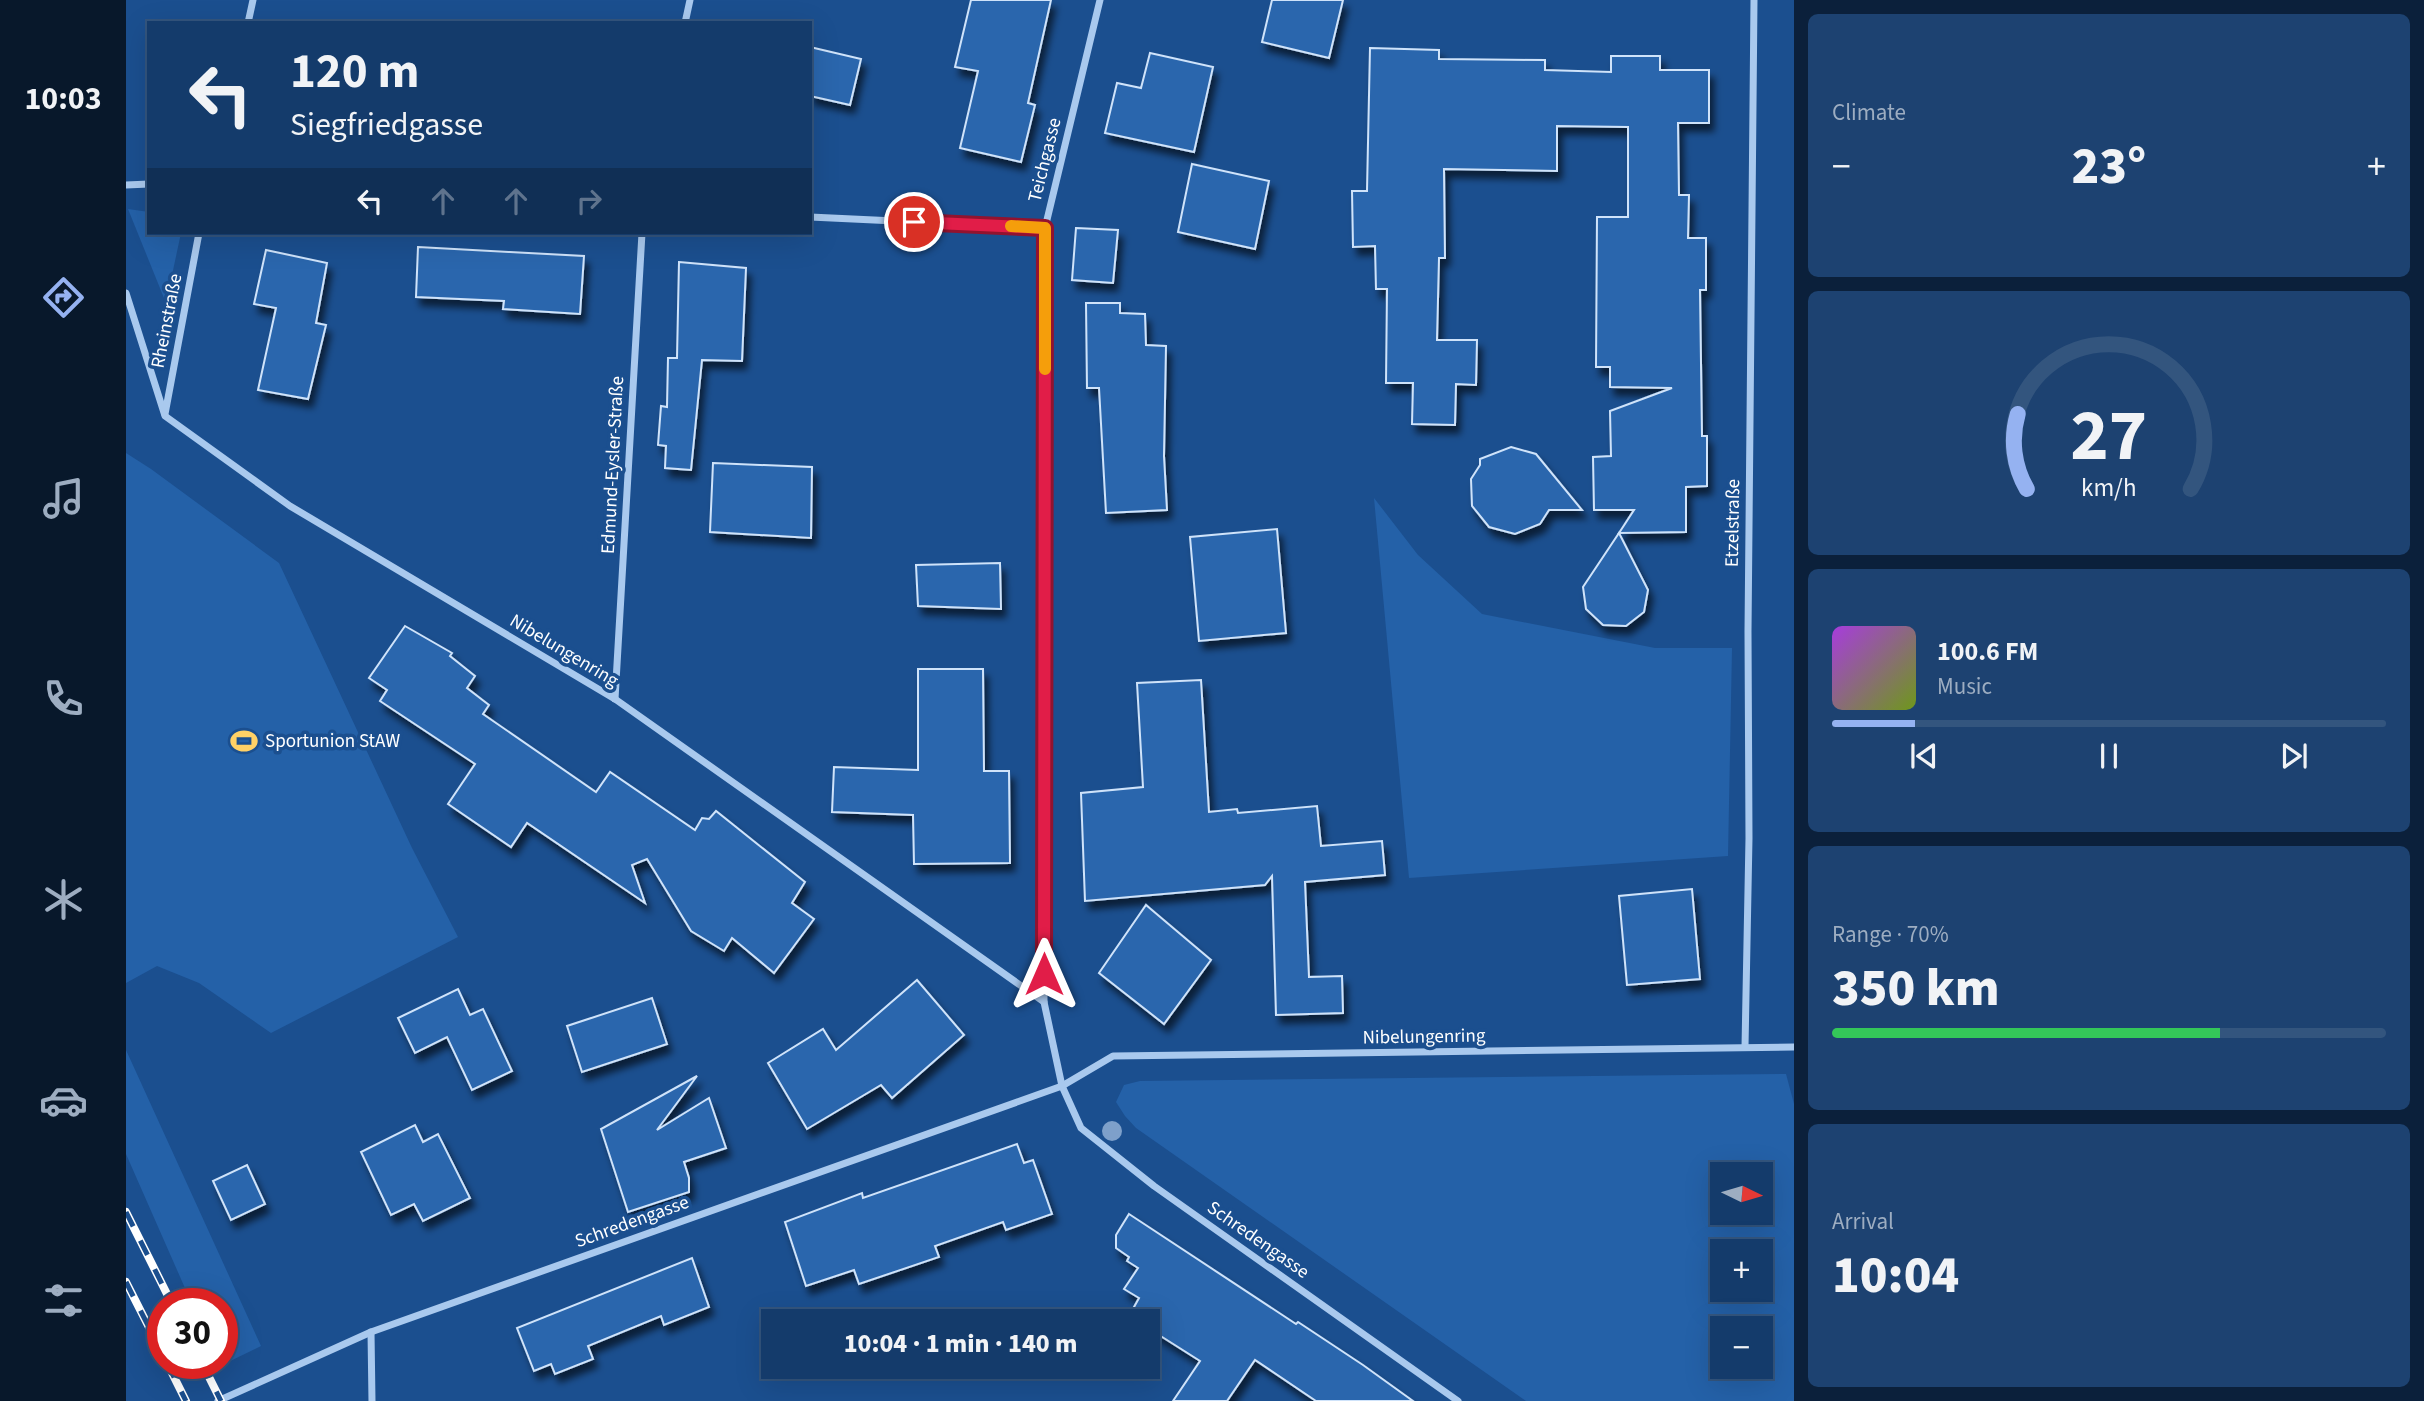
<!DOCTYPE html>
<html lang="en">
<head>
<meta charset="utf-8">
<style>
	:root { --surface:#143b6b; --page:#1d4271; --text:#f1f3f6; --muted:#9dadc1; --line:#33557e; --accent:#95b2f1 }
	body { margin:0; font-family:"Source Sans 3",sans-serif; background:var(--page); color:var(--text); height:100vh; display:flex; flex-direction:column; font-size:26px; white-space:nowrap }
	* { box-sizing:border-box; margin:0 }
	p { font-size:23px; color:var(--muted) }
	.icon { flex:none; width:38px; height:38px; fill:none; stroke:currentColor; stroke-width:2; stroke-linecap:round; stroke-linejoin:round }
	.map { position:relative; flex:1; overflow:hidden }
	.sheet { display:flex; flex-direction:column; gap:14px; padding:14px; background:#0b203b; width:630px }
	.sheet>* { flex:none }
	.top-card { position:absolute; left:21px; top:21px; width:665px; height:214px; border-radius:0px; box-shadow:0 7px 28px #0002,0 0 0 2px var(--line); background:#143b6b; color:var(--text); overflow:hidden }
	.needle { width:46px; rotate:95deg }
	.buttons { position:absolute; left:1584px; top:1162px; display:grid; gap:14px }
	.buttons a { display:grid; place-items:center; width:63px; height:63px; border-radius:0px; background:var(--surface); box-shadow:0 7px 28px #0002,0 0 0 2px var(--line); font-size:35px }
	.speed { position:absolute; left:21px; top:1288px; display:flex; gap:14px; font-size:35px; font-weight:700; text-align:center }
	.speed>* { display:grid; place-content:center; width:91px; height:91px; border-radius:50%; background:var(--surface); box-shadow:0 7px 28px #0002,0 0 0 2px var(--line); line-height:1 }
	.speed .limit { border:10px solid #d22; background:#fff; color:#111 }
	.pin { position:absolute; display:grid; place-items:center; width:60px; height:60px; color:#fff; margin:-30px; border:4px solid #fff; border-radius:50%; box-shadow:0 2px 7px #0007 }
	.me { position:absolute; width:77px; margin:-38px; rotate:0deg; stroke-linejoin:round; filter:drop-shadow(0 0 5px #0008) }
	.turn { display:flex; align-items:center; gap:24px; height:147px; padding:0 28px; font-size:32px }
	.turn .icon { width:91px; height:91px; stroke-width:2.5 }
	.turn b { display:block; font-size:49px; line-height:60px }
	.lanes { display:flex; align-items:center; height:66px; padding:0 28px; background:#0003; justify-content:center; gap:35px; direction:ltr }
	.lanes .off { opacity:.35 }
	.big { font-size:52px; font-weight:800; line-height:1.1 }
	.sheet .widget { flex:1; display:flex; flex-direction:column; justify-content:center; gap:10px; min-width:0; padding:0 24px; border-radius:10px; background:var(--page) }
	.sheet .dial { align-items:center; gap:0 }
	.dial svg { height:182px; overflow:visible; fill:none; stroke:var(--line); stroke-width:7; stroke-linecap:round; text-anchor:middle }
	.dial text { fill:var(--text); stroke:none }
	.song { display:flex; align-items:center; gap:21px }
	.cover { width:84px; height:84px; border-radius:10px; background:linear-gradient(135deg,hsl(280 70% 55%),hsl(80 70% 35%)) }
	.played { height:7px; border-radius:4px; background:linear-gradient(90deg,var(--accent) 15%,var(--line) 15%) }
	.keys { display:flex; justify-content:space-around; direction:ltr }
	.heat { display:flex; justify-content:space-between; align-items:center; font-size:38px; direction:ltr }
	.charge { height:10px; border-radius:5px; background:linear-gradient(90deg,#34c759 70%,var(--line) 0) }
	.trip { position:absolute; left:635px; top:1309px; width:399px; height:70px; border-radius:0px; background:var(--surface); box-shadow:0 7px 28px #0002,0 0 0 2px var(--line); font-weight:800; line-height:70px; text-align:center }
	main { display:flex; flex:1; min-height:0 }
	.dock { display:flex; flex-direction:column; width:126px; justify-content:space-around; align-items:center; background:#08182b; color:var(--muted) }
	.dock .icon { width:49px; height:49px }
	.dock .current { color:var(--accent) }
	.dock b { font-size:32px; color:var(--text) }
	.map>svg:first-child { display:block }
</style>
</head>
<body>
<main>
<nav class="dock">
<b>10:03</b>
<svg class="icon current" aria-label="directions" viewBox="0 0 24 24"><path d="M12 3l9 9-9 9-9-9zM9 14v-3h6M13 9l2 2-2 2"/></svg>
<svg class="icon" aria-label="music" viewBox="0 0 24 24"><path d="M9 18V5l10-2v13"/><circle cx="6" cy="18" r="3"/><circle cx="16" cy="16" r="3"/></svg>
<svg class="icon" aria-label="phone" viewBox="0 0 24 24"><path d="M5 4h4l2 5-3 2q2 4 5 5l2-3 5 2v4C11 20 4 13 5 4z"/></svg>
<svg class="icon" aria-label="climate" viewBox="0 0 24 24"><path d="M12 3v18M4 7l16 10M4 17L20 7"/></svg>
<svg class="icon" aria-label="car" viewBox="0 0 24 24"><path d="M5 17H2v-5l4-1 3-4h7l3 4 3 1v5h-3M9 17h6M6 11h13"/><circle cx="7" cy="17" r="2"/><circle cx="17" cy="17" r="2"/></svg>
<svg class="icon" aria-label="filters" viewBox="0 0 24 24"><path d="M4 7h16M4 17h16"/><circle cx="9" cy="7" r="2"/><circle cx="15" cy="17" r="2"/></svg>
</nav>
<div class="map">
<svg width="1668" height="1401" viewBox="0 0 1668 1401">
	<defs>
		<filter id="shadow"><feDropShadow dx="4.5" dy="8" stdDeviation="3.5" flood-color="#0009"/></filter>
	</defs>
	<rect width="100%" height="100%" fill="#1b4f8f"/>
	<g fill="#2461a8" fill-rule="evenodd">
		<polygon points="2,209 23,212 23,233 55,233 40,303"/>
		<polygon points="0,453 25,469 153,563 286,848 332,937 145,1033 73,983 31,966 0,983"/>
		<polygon points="1248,498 1292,555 1356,614 1529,648 1606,648 1602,856 1283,878"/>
		<polygon points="0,1050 135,1346 94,1366 93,1363 96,1363 96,1304 66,1304 0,1154"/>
		<path d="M 1660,1074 L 1668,1104 L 1668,1401 L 1400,1401 L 1010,1128 L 999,1116 L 990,1102 L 998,1085 L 1014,1081 ZM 1596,1174 L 1634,1174 L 1634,1213 L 1596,1213 ZM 1596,1251 L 1634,1251 L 1634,1290 L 1596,1290 ZM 1596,1328 L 1634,1328 L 1634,1367 L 1596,1367 Z"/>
	</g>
	<g fill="#2a66ad" stroke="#cfe3fa" stroke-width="2" filter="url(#shadow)">
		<polygon points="845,0 925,0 902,103 909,105 895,162 834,148 852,71 829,67"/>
		<polygon points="1146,0 1217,0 1203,58 1136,42"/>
		<polygon points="684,47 735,59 724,105 684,96"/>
		<polygon points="1244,48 1313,50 1313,59 1419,60 1419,70 1485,72 1485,56 1534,56 1534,70 1583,70 1583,123 1552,123 1553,195 1563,195 1562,238 1580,238 1580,290 1574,290 1576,436 1581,436 1581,486 1560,487 1560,532 1493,533 1508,510 1468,510 1467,457 1485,456 1484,411 1546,388 1484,387 1484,367 1470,367 1471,217 1502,217 1502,127 1431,126 1431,171 1318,169 1319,258 1313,258 1311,340 1351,340 1350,385 1330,384 1329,425 1286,424 1287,383 1260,383 1261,289 1250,289 1249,246 1227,247 1226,191 1241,191"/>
		<polygon points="1024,53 1087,67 1068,152 979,133 991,83 1015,88"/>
		<polygon points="1066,164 1143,181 1129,249 1052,232"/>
		<polygon points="950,228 992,230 987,283 946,280"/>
		<polygon points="292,247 458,256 454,314 377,309 378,301 290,297"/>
		<polygon points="140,250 201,263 190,323 200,325 182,399 132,390 150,308 128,304"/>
		<polygon points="553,262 620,268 616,361 576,360 565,470 539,468 540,446 532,445 535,406 541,407 542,358 551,358"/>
		<polygon points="960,303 994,303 994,313 1019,314 1020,345 1040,346 1038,456 1041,510 980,513 973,388 961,388"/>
		<polygon points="1385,447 1410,454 1456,510 1423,510 1414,524 1389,534 1363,527 1346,506 1345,479 1354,465 1354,459"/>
		<polygon points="587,463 686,467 685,538 584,532"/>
		<polygon points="1151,529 1160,633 1073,641 1064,537"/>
		<polygon points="1493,533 1522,590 1518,612 1500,626 1477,625 1460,609 1457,587"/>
		<polygon points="874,563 875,609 792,606 790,565"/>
		<polygon points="279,626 326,653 324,656 349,676 341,688 363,705 357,714 470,792 484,772 569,830 576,818 583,819 590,811 679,882 666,903 688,919 648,973 606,938 598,951 565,931 521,859 506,865 519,903 401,823 385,847 322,804 349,764 254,701 261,690 243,678"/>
		<polygon points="792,669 857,669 858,771 883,771 884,863 788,864 787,815 706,812 708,767 792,770"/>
		<polygon points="1075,680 1083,812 1111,809 1112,813 1191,806 1195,846 1256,841 1259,875 1179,882 1183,977 1216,976 1217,1013 1150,1015 1146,876 1139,885 959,901 955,793 1017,787 1011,683"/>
		<polygon points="1566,889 1574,979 1501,985 1493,896"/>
		<polygon points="1020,905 1085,960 1038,1024 973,973"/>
		<polygon points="791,980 838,1035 766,1098 755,1085 681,1129 642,1063 697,1029 710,1050"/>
		<polygon points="332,989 344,1015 357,1009 386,1071 346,1090 321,1037 289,1053 272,1018"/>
		<polygon points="526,998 541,1044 456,1072 441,1026"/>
		<polygon points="571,1076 531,1130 583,1098 600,1148 558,1162 563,1178 563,1192 502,1212 475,1129"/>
		<polygon points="289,1125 297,1142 312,1134 344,1198 297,1221 288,1204 265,1215 235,1152"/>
		<polygon points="891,1144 898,1163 907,1160 926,1214 880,1230 877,1222 809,1246 813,1257 733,1284 728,1270 680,1286 659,1222 736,1193 737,1198"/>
		<polygon points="121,1165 139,1204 105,1220 87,1181"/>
		<polygon points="1003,1214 1170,1324 1172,1322 1237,1365 1287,1401 1190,1401 1129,1360 1101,1401 1047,1401 1074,1361 1022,1328 1022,1321 1011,1321 1003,1316 1013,1298 998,1289 1012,1268 1001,1261 1003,1257 990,1248 990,1235"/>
		<polygon points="566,1258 583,1307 538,1325 535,1316 462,1346 467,1359 429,1374 425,1364 408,1371 391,1328"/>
	</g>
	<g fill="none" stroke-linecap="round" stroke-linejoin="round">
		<g stroke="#a9c9ee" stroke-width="7">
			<polyline points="974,0 919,228 918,1002 936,1086 955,1128 1028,1186 1332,1401"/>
			<polyline points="122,23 127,0"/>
			<polyline points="559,23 564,0"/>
			<polyline points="0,185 23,184"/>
			<polyline points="684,217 919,228"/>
			<polyline points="0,293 39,416 164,506 489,699 918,1002"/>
			<polyline points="39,414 73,233"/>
			<polyline points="489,699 516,233"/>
			<polyline points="1619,1047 1623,838 1622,632 1628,0"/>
			<polyline points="245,1332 246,1401"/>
			<polyline points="92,1401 245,1332 936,1086 987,1056 1668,1047"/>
		</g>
		<defs>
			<g id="rail">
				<polyline points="0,1212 46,1304"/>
				<polyline points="0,1282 37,1355"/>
				<polyline points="41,1363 60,1401"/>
				<polyline points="76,1363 95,1401"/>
			</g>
		</defs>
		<use href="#rail" stroke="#fff" stroke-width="8"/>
		<use href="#rail" stroke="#1b4f8f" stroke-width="5" stroke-dasharray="16" stroke-linecap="butt"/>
	</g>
	<circle fill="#7ea0ca" cx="986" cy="1131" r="10"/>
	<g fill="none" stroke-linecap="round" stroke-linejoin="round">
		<defs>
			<polyline id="route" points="788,222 919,228 918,974"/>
		</defs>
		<use href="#route" stroke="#92132f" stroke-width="18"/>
		<use href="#route" stroke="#e11d48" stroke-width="12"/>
		<polyline stroke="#f59e0b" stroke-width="12" points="885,226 919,228 919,369"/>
	</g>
	<defs>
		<symbol id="stadium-bare" viewBox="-9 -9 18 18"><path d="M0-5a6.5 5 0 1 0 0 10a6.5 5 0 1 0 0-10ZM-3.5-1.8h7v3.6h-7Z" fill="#ffd166" stroke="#1b4f8f" stroke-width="2.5" paint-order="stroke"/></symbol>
	</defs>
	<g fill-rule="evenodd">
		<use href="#stadium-bare" x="99" y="722" width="38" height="38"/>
	</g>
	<g text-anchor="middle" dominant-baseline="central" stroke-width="7" stroke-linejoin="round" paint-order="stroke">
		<g font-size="19" fill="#fff" stroke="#1b4f8f">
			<text transform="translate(919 160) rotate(-76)">Teichgasse</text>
			<text transform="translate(41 321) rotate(-79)">Rheinstraße</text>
			<text transform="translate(487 465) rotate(-87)">Edmund-Eysler-Straße</text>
			<text transform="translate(1607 523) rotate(-89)">Etzelstraße</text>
			<text transform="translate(438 651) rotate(31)">Nibelungenring</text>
			<text transform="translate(1298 1037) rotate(-1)">Nibelungenring</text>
			<text transform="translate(506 1222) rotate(-20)">Schredengasse</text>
			<text transform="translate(1132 1240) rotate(35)">Schredengasse</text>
		</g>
		<g font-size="19" fill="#fff" stroke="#1b4f8f" text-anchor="start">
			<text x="139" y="741">Sportunion StAW</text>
		</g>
	</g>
</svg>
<div class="buttons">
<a><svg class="needle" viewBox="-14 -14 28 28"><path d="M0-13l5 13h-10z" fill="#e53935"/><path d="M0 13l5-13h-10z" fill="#9dadc1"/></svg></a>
<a>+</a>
<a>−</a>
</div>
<div class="speed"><div class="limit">30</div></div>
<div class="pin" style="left:788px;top:222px;background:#d93025"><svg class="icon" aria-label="arrive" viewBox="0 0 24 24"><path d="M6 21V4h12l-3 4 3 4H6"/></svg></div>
<svg class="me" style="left:918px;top:974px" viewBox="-20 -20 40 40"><path d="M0-17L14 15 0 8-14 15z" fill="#e11d48" stroke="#fff" stroke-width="4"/></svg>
<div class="trip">10:04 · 1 min · 140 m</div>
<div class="top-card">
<div class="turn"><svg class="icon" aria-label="left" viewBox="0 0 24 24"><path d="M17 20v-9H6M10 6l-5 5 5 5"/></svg><div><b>120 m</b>Siegfriedgasse</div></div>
<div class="lanes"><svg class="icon" aria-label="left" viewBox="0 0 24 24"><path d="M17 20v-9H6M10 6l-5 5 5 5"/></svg><svg class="icon off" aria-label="ahead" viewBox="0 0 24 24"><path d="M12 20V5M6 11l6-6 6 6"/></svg><svg class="icon off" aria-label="ahead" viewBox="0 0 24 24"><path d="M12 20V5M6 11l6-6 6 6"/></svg><svg class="icon off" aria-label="right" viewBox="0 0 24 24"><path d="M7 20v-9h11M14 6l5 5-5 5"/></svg></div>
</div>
</div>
<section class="sheet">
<div class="widget"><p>Climate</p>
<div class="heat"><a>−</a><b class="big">23°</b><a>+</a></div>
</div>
<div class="widget dial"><svg viewBox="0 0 100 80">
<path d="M14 69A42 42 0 1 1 86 69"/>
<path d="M14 69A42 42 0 0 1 10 36" stroke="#95b2f1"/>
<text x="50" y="56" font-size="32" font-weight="700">27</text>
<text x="50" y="72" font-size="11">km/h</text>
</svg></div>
<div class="widget">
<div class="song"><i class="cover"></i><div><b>100.6 FM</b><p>Music</p></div></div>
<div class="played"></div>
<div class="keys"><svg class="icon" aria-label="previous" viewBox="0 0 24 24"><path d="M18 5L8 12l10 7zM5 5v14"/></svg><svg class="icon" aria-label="pause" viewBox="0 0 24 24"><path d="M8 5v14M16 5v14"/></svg><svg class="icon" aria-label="next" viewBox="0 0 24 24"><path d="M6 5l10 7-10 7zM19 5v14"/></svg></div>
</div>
<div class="widget"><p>Range · 70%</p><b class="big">350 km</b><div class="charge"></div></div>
<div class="widget"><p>Arrival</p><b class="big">10:04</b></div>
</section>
</main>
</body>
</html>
